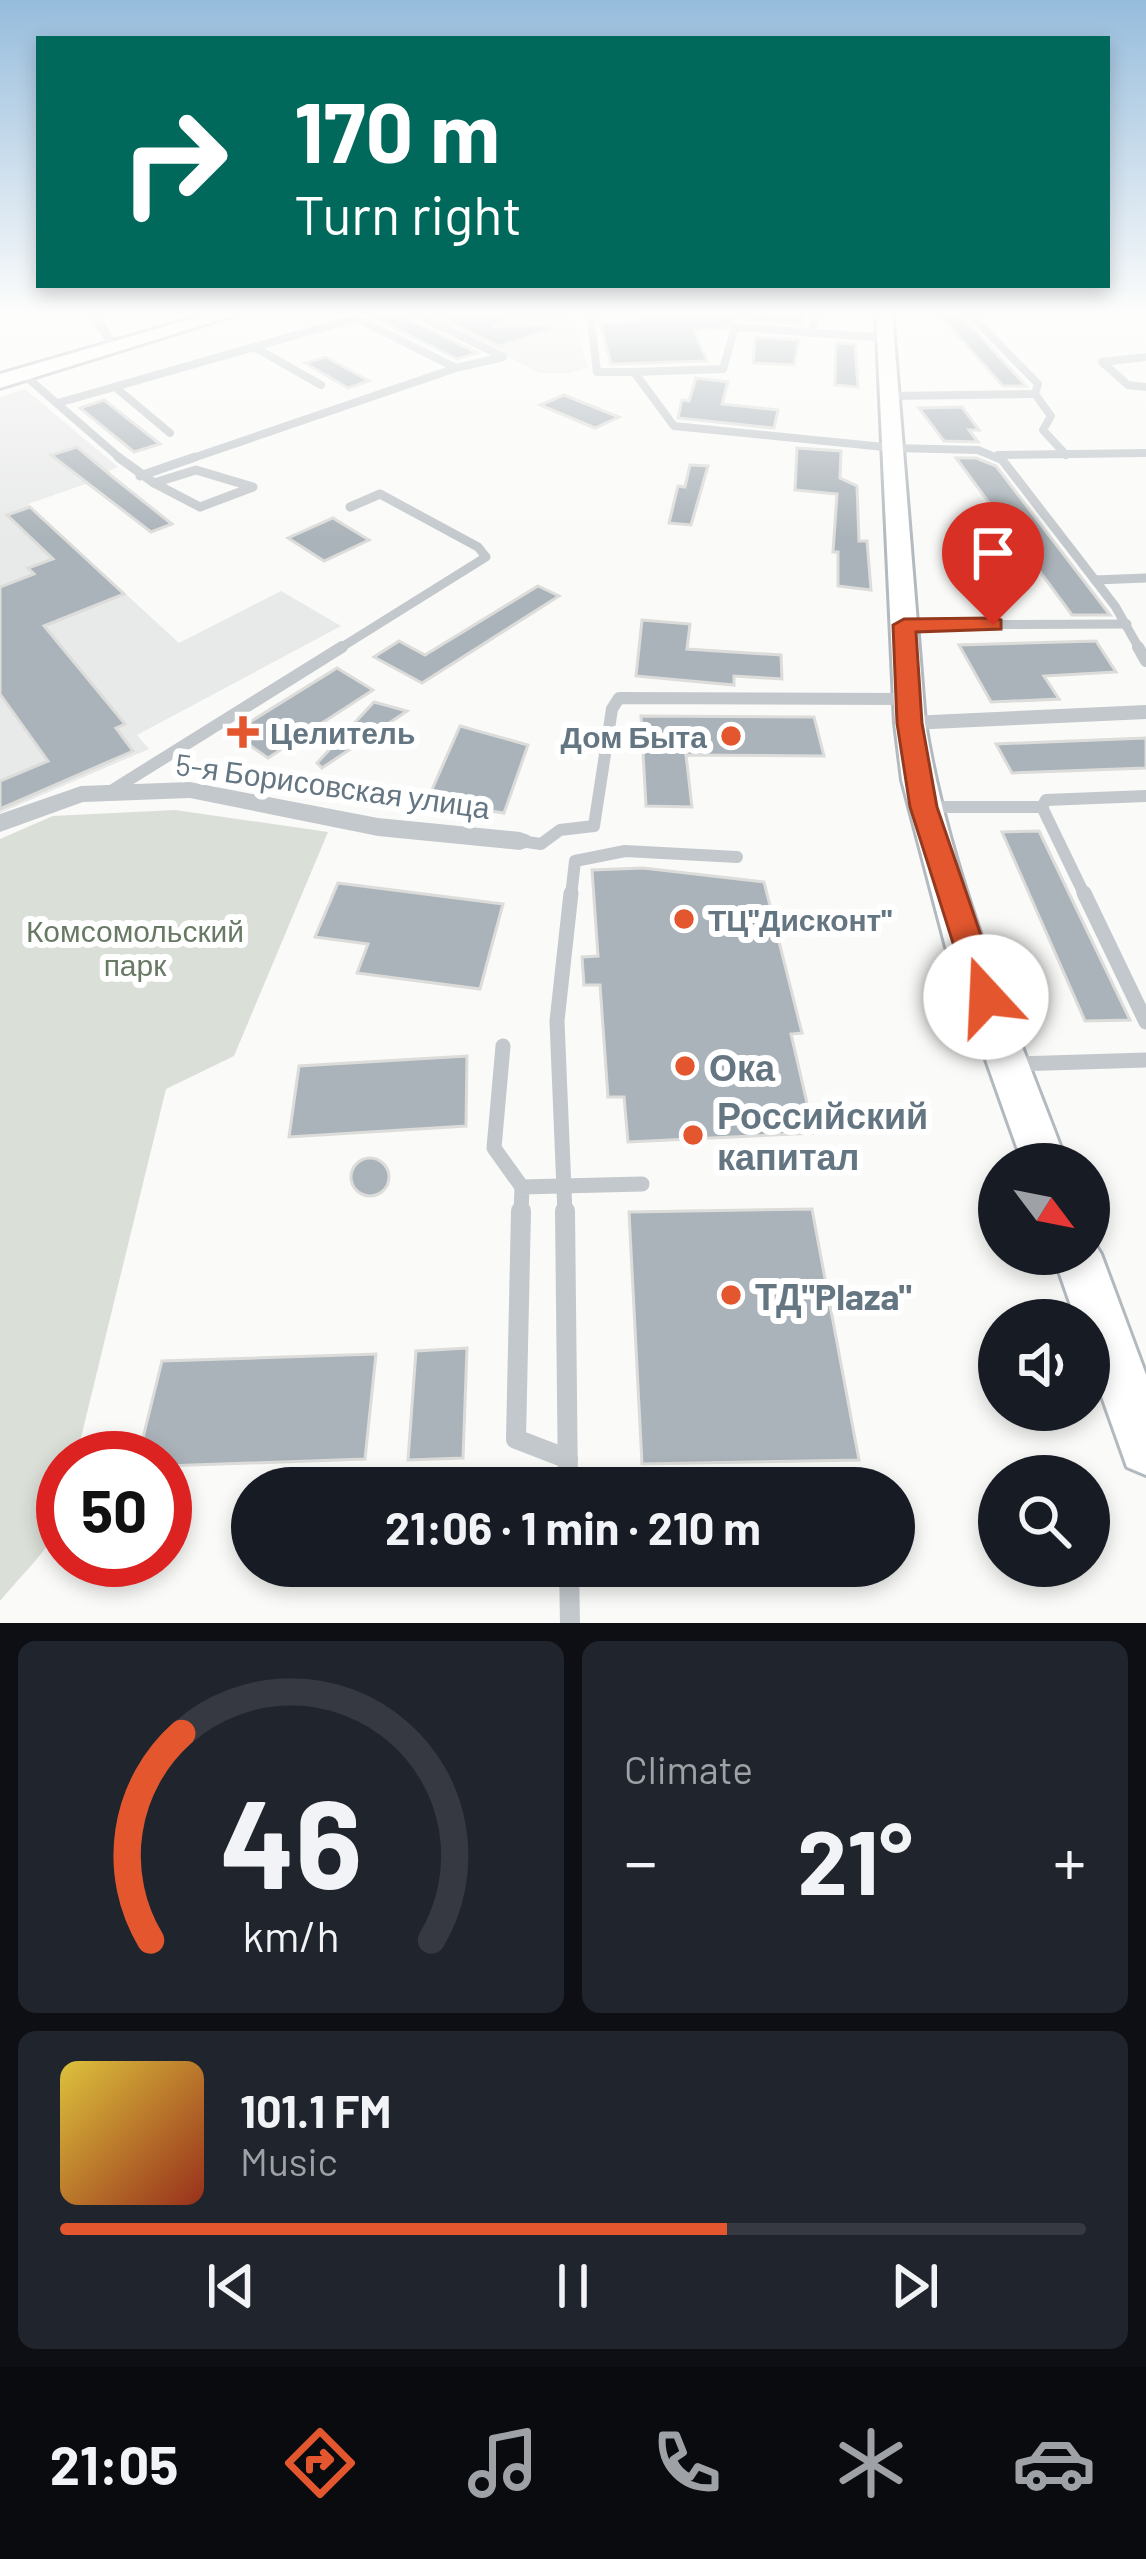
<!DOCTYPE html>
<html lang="en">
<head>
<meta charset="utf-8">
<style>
	:root { --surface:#171b24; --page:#20242c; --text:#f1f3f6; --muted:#9ea1a6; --line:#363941; --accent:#e4572e }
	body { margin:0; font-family:Barlow,sans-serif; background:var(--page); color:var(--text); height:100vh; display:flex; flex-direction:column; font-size:45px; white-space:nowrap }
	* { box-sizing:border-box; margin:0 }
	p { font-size:39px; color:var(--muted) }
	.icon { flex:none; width:66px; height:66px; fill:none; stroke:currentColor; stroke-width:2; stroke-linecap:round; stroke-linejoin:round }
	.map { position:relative; height:1623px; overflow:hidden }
	.sheet { display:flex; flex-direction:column; gap:18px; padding:18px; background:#0d0f14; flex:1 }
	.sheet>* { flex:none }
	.banner { position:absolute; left:36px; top:36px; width:1074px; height:252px; border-radius:0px; box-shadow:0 6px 18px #0003; background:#00695c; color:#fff; overflow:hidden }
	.needle { width:78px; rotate:122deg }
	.buttons { position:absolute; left:978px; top:1143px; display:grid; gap:24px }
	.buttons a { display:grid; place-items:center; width:132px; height:132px; border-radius:50%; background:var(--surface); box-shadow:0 6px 18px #0003; font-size:60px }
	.speed { position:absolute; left:36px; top:1431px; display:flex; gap:24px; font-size:60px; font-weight:700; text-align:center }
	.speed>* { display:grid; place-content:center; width:156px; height:156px; border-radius:50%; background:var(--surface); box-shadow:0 6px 18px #0003; line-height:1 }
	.speed .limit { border:18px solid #d22; background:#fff; color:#111 }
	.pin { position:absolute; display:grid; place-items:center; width:102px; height:102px; color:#fff; margin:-123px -51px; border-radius:50% 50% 50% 0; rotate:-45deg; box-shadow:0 0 12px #0007 }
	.pin .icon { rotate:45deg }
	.me { position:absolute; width:132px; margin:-66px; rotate:340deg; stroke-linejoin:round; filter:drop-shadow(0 0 9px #0008) }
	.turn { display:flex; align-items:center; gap:42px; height:252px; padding:0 60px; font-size:54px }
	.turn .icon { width:156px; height:156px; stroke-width:2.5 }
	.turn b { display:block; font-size:84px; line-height:102px }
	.big { font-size:90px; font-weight:700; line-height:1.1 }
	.sheet .widget { flex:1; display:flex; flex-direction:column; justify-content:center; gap:18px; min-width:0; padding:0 42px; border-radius:18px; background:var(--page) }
	.sheet .dial { align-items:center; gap:0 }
	.dial svg { height:312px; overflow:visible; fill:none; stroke:var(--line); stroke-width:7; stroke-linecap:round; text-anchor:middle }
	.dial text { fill:var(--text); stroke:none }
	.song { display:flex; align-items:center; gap:36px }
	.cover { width:144px; height:144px; border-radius:18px; background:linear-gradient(135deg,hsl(50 70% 55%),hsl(10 70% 35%)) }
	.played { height:12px; border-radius:6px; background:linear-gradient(90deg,var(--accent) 65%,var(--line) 65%) }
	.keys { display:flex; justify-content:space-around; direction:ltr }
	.heat { display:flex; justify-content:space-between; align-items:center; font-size:66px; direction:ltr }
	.sheet .tiles { flex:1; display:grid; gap:18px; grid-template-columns:1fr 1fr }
	.widget:last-child { grid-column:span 2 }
	.trip { position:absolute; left:231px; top:1467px; width:684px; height:120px; border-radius:60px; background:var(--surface); box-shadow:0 6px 18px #0003; font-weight:700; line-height:120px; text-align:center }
	.tabs { display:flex; height:192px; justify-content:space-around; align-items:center; background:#090b0e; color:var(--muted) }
	.tabs .icon { width:84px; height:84px }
	.tabs .active { color:var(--accent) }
	.tabs b { font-size:54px; color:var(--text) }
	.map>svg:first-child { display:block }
</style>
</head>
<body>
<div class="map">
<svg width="1146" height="1623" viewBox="0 0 1146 1623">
	<rect width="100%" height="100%" fill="#fafaf8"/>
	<g fill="#e8e9e9">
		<polygon points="420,312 570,312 588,367 571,373 540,373"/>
		<polygon points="25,389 118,467 94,477 97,480 28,504 179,643 281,591 341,626 137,735 149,749 0,813 0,397"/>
	</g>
	<path fill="#dadfd7" d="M 175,810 L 328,832 L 234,1056 L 166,1089 L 76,1458 L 63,1458 C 63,1543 53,1539 0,1601 L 0,839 L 53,816 Z"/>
	<g fill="#aab3b9" stroke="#dcdcda" stroke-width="3">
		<polygon points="362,312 404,312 408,319 477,353 457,359"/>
		<polygon points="430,312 521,312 492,327 549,325 550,329 499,346"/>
		<polygon points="638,312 804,312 802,324 735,319 726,329 694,330 707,361 611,364 600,323 641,321"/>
		<polygon points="937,312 958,312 1026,386 1003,386"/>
		<polygon points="755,337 799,340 794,365 753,363"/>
		<polygon points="836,343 855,344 858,387 835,385"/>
		<polygon points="326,357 369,381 348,388 305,363"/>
		<polygon points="696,378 728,382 722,404 778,410 774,428 678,418 682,400 689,401"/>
		<polygon points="564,395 619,417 595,428 540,405"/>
		<polygon points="104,400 160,444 134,452 80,408"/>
		<polygon points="962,407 979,430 969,430 978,442 944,441 919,408"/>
		<polygon points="77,447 114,478 172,524 151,532 51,455"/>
		<polygon points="797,448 841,451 840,478 857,486 859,541 867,541 871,590 838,586 838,552 833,552 837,494 795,490"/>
		<polygon points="956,458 976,458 996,466 1110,615 1072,615"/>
		<polygon points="690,465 708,466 691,525 669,523 678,486 685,487"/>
		<polygon points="30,507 124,594 44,626 125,724 116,728 133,751 0,809 0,781 48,761 0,694 0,587 34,574 28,568 53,559 7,515"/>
		<polygon points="333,518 369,540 324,561 288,538"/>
		<polygon points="538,586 559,596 422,683 374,657 399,641 425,655"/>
		<polygon points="642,620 690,624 687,649 781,655 782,679 734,676 734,685 636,676"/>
		<polygon points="1096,641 1116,672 1044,676 1059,699 991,702 959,645"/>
		<polygon points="337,668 373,690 268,758 232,733"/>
		<polygon points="374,702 407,711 322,768 317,763"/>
		<polygon points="641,716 814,717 824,756 686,755 692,807 646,806"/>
		<polygon points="460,726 528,745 504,813 427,801"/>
		<polygon points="1146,738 1146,768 1012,773 996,744"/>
		<polygon points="1039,831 1130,1020 1085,1021 1002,832"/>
		<polygon points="643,868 764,882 802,1033 791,1034 814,1133 628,1142 624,1097 608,1097 600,985 584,985 582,957 598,956 592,870"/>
		<polygon points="338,883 503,904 480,989 357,973 368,944 315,937"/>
		<polygon points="467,1056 466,1126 289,1137 299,1066"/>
		<circle cx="370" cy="1177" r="19"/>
		<polygon points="812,1209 859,1460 642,1464 629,1212"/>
		<polygon points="467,1348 463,1458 408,1460 416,1351"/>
		<polygon points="376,1354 365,1459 165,1466 165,1458 138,1458 162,1361"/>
	</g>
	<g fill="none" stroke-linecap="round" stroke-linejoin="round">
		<defs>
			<g id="secondary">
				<path d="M 876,312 L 892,312 L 925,723 C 950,877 1012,1018 1067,1164 L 1023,1164 L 946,947 L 902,780 L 895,723 Z"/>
				<polygon points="1089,1235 1101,1254 1146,1375 1146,1475 1127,1467 1089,1360 1089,1320 1076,1320 1053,1254 1089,1254"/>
			</g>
			<polygon id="primary" points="215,312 245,312 0,388 0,374"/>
		</defs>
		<use href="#secondary" stroke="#b3babf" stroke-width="6"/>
		<use href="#primary" stroke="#b5babe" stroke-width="6"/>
		<g stroke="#c3c8cc" stroke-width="8">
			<polyline points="412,312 503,357 456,368"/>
			<polyline points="585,312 591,321 597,372 634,372 674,426 894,448 978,450 1002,460"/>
			<polyline points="968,312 1038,384 1035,394 1051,416 1043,430 1066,455"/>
			<polyline points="535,317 551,312"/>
			<polyline points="812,333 815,312"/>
			<polyline points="254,347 321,385"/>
			<polyline points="1146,357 1102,362 1128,385 1146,387"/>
			<polyline points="634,372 723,369 735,327 886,338"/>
			<polyline points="23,374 122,460"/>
			<polyline points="115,387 170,433"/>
			<polyline points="890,396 1035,394"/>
			<polyline points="58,403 356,318 456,368 187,460"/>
			<polyline points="998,455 1146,453"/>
		</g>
		<g stroke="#c3c8cc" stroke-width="9">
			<polyline points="118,457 154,483"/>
			<polyline points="1000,457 1115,606 1140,650"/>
			<polygon points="196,470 253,487 200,507 154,483"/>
			<polyline points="140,476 195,457"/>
			<polyline points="1095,580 1146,578"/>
			<polyline points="904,625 1127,624"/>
			<polyline points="337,650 486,557 478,547 380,494 350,507"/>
		</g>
		<g stroke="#c3c8cc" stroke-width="12">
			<polyline points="1138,647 1146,661"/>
			<polyline points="111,791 342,647"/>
			<polyline points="930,807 1042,807 1085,896"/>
			<polyline points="1042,807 1046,800 1146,796"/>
			<polyline points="520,841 541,844 560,830 594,826 612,709 619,698 908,699"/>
			<polyline points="571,896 575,861 625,851 737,857"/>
		</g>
		<g stroke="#c3c8cc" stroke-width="15">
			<polyline points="1084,893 1146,1022"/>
			<polyline points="503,1046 494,1148 522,1187"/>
			<polyline points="1015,1064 1146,1060"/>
			<polyline points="521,1214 522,1187 642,1184"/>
			<polyline points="565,1214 557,1021 571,893"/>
		</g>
		<g stroke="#c3c8cc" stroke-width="20">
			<polyline points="521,1211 516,1439 568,1459"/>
			<polyline points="565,1211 568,1488"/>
			<polyline points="569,1566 570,1623"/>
		</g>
		<g fill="#c3c8cc" fill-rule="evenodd">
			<polygon points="87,312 99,312 120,349 110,349"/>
			<polygon points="1146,705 1146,719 910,730 899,723 910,716"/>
			<polygon points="190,782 378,818 520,832 529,835 532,841 529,847 520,850 378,836 190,798 83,802 0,832 0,814 81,786"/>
		</g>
		<use href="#secondary" fill="#fff" fill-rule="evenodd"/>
		<use href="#primary" fill="#fff" fill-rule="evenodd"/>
	</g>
	<linearGradient id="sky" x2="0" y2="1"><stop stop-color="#96bcdc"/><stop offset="0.58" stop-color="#fdfdfc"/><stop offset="1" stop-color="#fdfdfc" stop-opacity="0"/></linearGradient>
	<rect width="1146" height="539" fill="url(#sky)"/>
	<polygon fill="#e4572e" stroke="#94391e" stroke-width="3" points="993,618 1001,620 1001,629 916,632 922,723 937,807 1002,997 998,1006 986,1010 975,1006 970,997 910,807 897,723 893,625 904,619"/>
	<g fill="#e4572e" stroke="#fff" stroke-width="4.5">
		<path d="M237 714h12v12h12v12h-12v12h-12v-12h-12v-12h12z"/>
		<circle cx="731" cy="736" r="12"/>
		<circle cx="684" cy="919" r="12"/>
		<circle cx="685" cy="1066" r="12"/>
		<circle cx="693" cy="1135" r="12"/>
		<circle cx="731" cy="1295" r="12"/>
	</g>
	<g text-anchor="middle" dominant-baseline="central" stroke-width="12" stroke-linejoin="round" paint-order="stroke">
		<g font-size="30" font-weight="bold" fill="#657683" stroke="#fff" text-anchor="start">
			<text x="270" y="732">Целитель</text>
			<text x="707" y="736" text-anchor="end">Дом Быта</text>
			<text x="708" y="919">ТЦ"Дисконт"</text>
		</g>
		<g font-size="30" fill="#657683" stroke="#fff">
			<text transform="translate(333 785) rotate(8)">5-я Борисовская улица</text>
		</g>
		<g font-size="30" fill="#687a64" stroke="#fff">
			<text x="135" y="930">Комсомольский<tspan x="135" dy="34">парк</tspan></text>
		</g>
		<g font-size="36" font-weight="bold" fill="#657683" stroke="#fff" text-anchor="start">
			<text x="709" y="1066">Ока</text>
			<text x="717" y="1114">Российский<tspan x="717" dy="41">капитал</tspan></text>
			<text x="755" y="1295">ТД"Plaza"</text>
		</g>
	</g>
</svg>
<div class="buttons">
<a><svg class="needle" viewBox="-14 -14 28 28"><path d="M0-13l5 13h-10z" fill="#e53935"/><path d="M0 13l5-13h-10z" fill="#9ea1a6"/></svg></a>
<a><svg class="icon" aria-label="sound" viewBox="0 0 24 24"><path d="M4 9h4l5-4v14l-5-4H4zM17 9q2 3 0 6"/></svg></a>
<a><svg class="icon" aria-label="search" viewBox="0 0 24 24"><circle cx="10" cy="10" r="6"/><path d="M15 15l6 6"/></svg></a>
</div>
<div class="speed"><div class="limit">50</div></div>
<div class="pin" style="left:993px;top:625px;background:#d93025"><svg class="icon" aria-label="arrive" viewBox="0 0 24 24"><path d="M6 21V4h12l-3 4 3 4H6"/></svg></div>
<svg class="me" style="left:986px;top:997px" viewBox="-20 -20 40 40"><circle r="19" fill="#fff"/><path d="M0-13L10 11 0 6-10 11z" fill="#e4572e"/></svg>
<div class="trip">21:06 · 1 min · 210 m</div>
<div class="banner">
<div class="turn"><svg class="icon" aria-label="right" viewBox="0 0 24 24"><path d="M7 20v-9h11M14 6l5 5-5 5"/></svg><div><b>170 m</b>Turn right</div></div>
</div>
</div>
<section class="sheet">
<div class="tiles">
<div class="widget dial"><svg viewBox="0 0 100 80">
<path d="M14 69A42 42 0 1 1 86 69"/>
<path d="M14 69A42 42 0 0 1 22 16" stroke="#e4572e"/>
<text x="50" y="56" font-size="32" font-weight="700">46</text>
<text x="50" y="72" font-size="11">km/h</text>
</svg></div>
<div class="widget"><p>Climate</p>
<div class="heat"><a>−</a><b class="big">21°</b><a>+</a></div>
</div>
<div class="widget">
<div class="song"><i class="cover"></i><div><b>101.1 FM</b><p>Music</p></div></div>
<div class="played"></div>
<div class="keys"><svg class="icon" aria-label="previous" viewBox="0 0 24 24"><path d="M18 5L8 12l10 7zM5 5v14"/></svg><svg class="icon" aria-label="pause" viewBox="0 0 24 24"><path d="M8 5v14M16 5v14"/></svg><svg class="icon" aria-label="next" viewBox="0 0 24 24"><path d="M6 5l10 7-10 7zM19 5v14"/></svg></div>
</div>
</div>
</section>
<nav class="tabs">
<b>21:05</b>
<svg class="icon active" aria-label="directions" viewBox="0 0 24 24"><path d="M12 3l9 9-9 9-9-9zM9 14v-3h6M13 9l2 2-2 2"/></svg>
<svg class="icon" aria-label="music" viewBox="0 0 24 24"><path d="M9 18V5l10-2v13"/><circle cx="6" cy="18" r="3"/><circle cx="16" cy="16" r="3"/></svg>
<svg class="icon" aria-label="phone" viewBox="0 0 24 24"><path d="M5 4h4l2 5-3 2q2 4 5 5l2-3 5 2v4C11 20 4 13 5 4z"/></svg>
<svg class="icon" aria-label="climate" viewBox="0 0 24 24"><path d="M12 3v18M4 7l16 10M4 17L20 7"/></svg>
<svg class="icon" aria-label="car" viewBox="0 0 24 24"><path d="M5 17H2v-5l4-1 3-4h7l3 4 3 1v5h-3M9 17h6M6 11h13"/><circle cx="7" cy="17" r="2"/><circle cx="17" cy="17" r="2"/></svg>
</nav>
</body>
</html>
